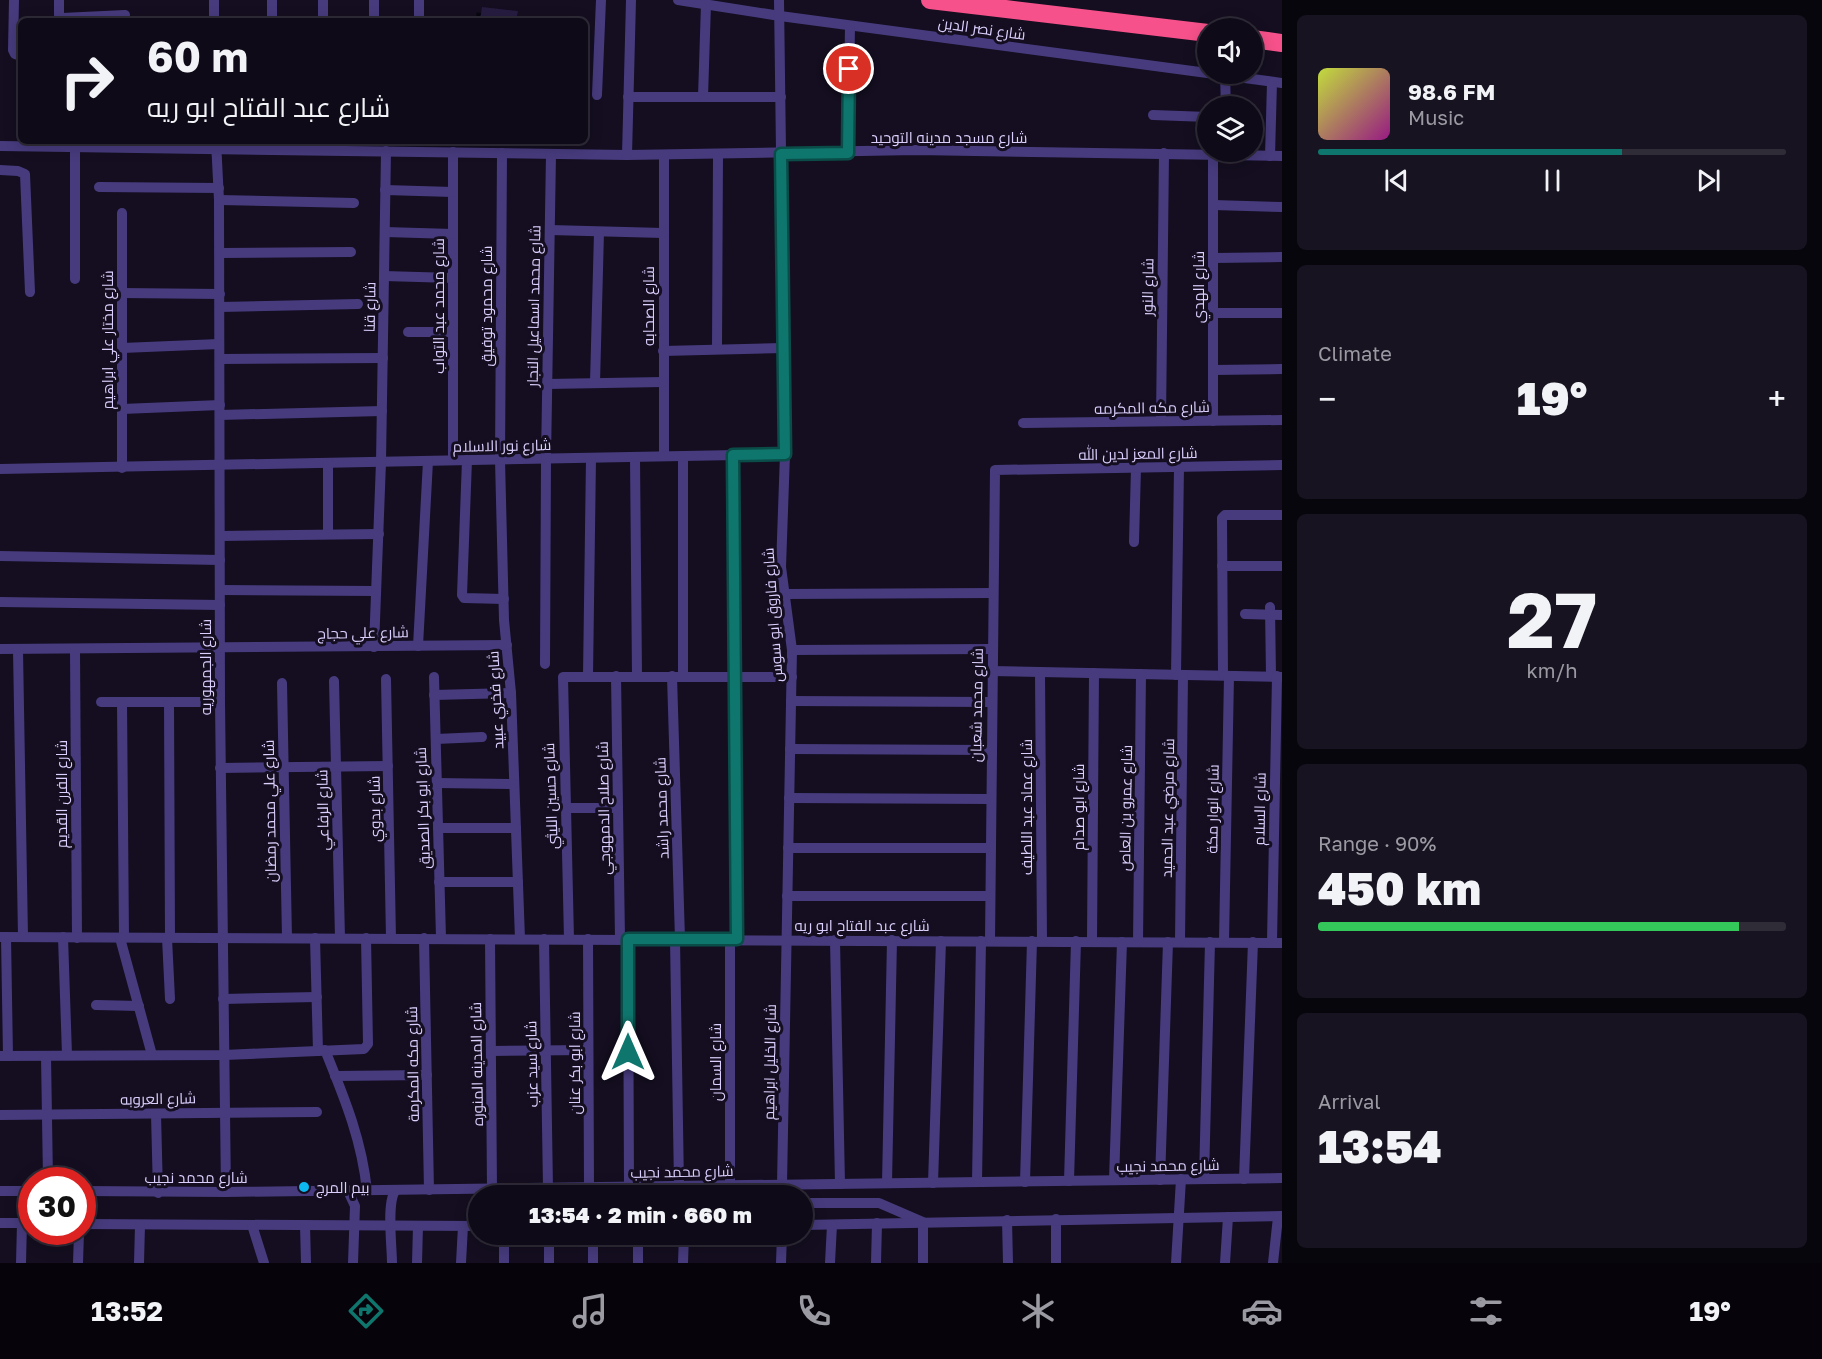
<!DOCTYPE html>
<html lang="en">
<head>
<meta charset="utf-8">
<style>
	:root { --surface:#0f0a18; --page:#181321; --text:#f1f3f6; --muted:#9b9aa2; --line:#2f2b37; --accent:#0f766e }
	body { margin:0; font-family:"Golos Text",Cairo,sans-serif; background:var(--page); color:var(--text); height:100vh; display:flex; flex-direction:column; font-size:22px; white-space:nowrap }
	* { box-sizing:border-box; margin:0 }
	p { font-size:20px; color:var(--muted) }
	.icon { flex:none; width:33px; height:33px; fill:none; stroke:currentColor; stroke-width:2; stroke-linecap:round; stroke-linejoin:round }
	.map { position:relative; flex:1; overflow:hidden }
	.panel { display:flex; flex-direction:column; gap:15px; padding:15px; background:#08060d; width:540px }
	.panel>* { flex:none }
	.banner { position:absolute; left:18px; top:18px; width:570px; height:126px; border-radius:9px; box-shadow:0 3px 15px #0003,0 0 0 2px var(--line); background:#0f0a18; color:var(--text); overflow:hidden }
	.buttons { position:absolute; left:1197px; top:18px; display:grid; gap:12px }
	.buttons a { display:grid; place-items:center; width:66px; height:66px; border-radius:50%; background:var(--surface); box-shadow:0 3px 15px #0003,0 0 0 2px var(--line); font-size:30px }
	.speed { position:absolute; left:18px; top:1167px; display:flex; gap:12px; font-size:30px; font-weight:700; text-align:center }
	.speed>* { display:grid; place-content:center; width:78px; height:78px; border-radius:50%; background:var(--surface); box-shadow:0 3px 15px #0003,0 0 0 2px var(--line); line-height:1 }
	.speed .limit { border:9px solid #d22; background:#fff; color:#111 }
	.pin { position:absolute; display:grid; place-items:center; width:51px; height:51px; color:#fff; margin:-26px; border:3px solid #fff; border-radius:50%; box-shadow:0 2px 6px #0007 }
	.me { position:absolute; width:66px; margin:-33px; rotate:0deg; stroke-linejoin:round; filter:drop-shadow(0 0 4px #0008) }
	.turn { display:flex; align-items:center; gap:21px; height:126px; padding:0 30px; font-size:27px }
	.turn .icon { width:78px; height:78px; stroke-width:2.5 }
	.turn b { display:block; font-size:42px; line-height:51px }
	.big { font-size:45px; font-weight:800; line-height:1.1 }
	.panel .widget { flex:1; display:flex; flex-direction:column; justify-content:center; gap:9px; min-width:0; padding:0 21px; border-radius:9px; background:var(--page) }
	.panel .dial { align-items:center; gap:0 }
	.dial b { font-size:78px; line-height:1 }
	.song { display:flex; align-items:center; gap:18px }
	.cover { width:72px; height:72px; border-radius:9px; background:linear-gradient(135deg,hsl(70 70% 55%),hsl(310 70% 35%)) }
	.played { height:6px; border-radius:3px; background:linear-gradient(90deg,var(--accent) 65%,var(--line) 65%) }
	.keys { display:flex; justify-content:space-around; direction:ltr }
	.heat { display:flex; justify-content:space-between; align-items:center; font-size:33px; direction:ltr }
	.charge { height:9px; border-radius:4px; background:linear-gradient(90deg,#34c759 90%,var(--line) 0) }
	.trip { position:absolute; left:468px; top:1185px; width:345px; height:60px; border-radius:30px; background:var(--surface); box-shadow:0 3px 15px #0003,0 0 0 2px var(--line); font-weight:800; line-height:60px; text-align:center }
	.dock { display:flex; height:96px; justify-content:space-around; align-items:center; background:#06040a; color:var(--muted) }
	.dock .icon { width:42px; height:42px }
	.dock .on { color:var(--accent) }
	.dock b { font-size:27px; color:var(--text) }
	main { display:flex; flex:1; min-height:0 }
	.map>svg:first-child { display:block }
</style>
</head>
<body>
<main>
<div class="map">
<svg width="1282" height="1263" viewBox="0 0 1282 1263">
	<defs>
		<filter id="shadow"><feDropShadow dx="-5.5" dy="5.5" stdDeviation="0" flood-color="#0009"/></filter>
	</defs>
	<rect width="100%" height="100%" fill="#140e20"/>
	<polygon fill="#281b40" filter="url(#shadow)" points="482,7 518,11 516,21 480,21"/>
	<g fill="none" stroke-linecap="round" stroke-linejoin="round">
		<g stroke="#473b7d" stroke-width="10">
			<polyline points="14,0 13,50 15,54 21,56"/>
			<polyline points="59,0 59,15 62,18 125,15"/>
			<polyline points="214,0 214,21"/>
			<polyline points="323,0 323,21"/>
			<polyline points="374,0 374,21"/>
			<polyline points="419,0 419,21"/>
			<polyline points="678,0 780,16 1282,83"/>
			<polyline points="779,0 785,454 781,567 792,650 782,1185"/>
			<polyline points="272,21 272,0"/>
			<polyline points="1225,76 1226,106"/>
			<polyline points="597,95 601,0"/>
			<polyline points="628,97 781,97"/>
			<polyline points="703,97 706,4"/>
			<polyline points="1153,115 1208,117"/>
			<polyline points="216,141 219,200 220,702 226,1192"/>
			<polyline points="0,146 627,155 917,150 1282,156"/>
			<polyline points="453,152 453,460"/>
			<polyline points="502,153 500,460 504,620 511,693 520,939"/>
			<polyline points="848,153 850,26"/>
			<polyline points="627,155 631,0"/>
			<polyline points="664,155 664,456"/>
			<polyline points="1270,156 1272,82"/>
			<polyline points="0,170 18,171 25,174 30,292"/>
			<polyline points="99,187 219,188"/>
			<polyline points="385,190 453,192"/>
			<polyline points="219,200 354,203"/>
			<polyline points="1213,205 1282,207"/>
			<polyline points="550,230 663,233"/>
			<polyline points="385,232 453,234"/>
			<polyline points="220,253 351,252"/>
			<polyline points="1214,258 1282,257"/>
			<polyline points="384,276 453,278"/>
			<polyline points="75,279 75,147"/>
			<polyline points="122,293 220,294"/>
			<polyline points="220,307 358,304"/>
			<polyline points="1213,313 1282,313"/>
			<polyline points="408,332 453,332"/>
			<polyline points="122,348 219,344"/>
			<polyline points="717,349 718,155"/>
			<polyline points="663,351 783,348"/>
			<polyline points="220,359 383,358"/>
			<polyline points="1213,370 1282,369"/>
			<polyline points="595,383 599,232"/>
			<polyline points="547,384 663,382"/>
			<polyline points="122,409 220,405"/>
			<polyline points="220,415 382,411"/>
			<polyline points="1161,421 1164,153"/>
			<polyline points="1213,421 1213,154"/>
			<polyline points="1023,423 1282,420"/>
			<polyline points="733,455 737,939"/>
			<polyline points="683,456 683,677"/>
			<polyline points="635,457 637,676"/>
			<polyline points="467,460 462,595 464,598 504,599"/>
			<polyline points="122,468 122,213"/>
			<polyline points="0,469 785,454"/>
			<polyline points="328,534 328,463"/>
			<polyline points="220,536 379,534"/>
			<polyline points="1134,542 1136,468"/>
			<polyline points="0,556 220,560"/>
			<polyline points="1222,566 1282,566"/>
			<polyline points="220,590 376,591"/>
			<polyline points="785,594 993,593"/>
			<polyline points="0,602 220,605"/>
			<polyline points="1270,607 1271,676"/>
			<polyline points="1245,614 1282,615"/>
			<polyline points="418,646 428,461"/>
			<polyline points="374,647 381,462 386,151"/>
			<polyline points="0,649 507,645"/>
			<polyline points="18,650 23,937"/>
			<polyline points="75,650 77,938"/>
			<polyline points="792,650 992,649"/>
			<polyline points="545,664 546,459 551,154"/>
			<polyline points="991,671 1282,677"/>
			<polyline points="1040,672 1042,941"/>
			<polyline points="1176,675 1179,467"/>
			<polyline points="1223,675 1222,518 1225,515 1282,515"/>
			<polyline points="588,676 591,458"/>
			<polyline points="616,676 620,939"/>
			<polyline points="672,676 680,939"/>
			<polyline points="434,677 441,938"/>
			<polyline points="386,679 391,938"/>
			<polyline points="334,681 340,938"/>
			<polyline points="282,683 287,938"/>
			<polyline points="434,695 511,693"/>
			<polyline points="791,701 991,702"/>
			<polyline points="101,702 220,702"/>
			<polyline points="122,702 124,938"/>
			<polyline points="169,702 170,938"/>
			<polyline points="436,739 482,737"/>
			<polyline points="790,749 990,750"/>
			<polyline points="220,768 388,766"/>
			<polyline points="437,783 514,784"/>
			<polyline points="789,798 990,799"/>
			<polyline points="566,808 618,808"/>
			<polyline points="438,828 516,828"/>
			<polyline points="788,848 990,848"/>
			<polyline points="439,882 518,882"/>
			<polyline points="787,896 989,896"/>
			<polyline points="0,937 1282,943"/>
			<polyline points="6,937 8,1056"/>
			<polyline points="63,937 67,1055"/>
			<polyline points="120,938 152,1055"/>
			<polyline points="167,938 170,999"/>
			<polyline points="315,938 318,1051"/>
			<polyline points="424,938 429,1190"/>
			<polyline points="490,939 492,1189"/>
			<polyline points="544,939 548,1188"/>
			<polyline points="569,939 563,677 792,677"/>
			<polyline points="588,939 589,1187"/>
			<polyline points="628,939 629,1187"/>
			<polyline points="675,939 679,1186"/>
			<polyline points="730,939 730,1185"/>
			<polyline points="835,940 840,1184"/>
			<polyline points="990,941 995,470 1282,465"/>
			<polyline points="1092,941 1094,673"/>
			<polyline points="1138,942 1141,674"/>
			<polyline points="1180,942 1183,675"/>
			<polyline points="1224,942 1229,676"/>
			<polyline points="1272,942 1277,676"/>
			<polyline points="223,999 317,997"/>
			<polyline points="96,1005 139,1006"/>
			<path d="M 325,1050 C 344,1097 362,1140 367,1191"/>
			<polyline points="491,1051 588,1050"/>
			<polyline points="0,1056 224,1055 364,1049 368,1044 366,938"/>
			<polyline points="46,1056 48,1180"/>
			<polyline points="335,1076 427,1075"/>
			<polyline points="156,1114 158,1193"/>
			<polyline points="0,1115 317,1112"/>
			<polyline points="1204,1179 1210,942"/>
			<polyline points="1244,1179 1253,942"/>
			<polyline points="1114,1180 1122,942"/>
			<polyline points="1160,1180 1168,942"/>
			<polyline points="1069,1181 1076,941"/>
			<polyline points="977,1182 981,941"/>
			<polyline points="1025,1182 1032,941"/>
			<polyline points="887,1183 892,940"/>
			<polyline points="933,1183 941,941"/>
			<polyline points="0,1191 32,1191"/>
			<polyline points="82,1191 226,1192 1282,1178"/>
			<polyline points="348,1191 355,1206 353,1263"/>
			<polyline points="802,1203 879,1203 923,1222 923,1263"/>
			<polyline points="1056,1219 1056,1263"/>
			<polyline points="1007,1220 1008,1263"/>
			<polyline points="0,1223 32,1223"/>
			<polyline points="82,1224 478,1226"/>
			<polyline points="252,1225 264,1263"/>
			<polyline points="305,1225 306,1263"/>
			<polyline points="802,1225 1282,1216"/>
			<polyline points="21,1263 22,1223"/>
			<polyline points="78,1263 79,1232"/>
			<polyline points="139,1263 140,1225"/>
			<path d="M 392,1263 C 392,1246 386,1200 396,1190"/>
			<polyline points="417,1263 418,1226"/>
			<polyline points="461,1263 463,1226"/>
			<polyline points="504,1263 504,1234"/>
			<polyline points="549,1263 549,1234"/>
			<polyline points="593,1263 593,1234"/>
			<polyline points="638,1263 638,1234"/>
			<polyline points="683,1263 684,1234"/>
			<polyline points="781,1263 782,1234"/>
			<polyline points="830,1263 832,1225"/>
			<polyline points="876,1263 877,1223"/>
			<polyline points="1176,1263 1181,1179"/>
			<polyline points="1225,1263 1228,1217"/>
			<polyline points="1273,1263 1278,1217"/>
		</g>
		<g stroke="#f6518a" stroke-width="18">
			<polyline points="930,0 1208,33"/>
			<polyline points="1252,39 1282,43"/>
		</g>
	</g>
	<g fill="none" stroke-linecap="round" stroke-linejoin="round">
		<defs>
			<polyline id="route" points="628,1052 628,939 737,939 733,455 785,454 781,154 848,153 849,69"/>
		</defs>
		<use href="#route" stroke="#0a4d48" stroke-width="15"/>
		<use href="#route" stroke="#0f766e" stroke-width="10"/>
	</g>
	<circle fill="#0cb8ed" stroke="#140e20" stroke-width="2" cx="304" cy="1187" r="6"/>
	<g text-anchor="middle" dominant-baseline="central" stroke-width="6" stroke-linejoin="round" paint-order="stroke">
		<g font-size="15" fill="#dbd0fd" stroke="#140e20">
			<text transform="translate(982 28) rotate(8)">شارع نصر الدين</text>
			<text x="949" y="137">شارع مسجد مدينه التوحيد</text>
			<text transform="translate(1147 287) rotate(-89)">شارع النور</text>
			<text transform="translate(1198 287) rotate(-90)">شارع الهدي</text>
			<text transform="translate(438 306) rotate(-90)">شارع محمد عبد التواب</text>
			<text transform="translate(486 306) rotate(-90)">شارع محمود توفيق</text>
			<text transform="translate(533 306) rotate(-89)">شارع محمد اسماعيل النجار</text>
			<text transform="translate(648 306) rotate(-90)">شارع الصحابه</text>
			<text transform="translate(369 307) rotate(-89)">شارع قنا</text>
			<text transform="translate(107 340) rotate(-90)">شارع مختار علي ابراهيم</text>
			<text transform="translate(1152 407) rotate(-1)">شارع مكه المكرمه</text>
			<text transform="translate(502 445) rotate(-1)">شارع نور الاسلام</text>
			<text transform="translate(1138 453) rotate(-1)">شارع المعز لدين الله</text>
			<text transform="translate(772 615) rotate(-94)">شارع فاروق ابو سوس</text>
			<text transform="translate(363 632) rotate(-1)">شارع علي حجاج</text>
			<text transform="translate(205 667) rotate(-90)">شارع الجمهوريه</text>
			<text transform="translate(495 700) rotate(-93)">شارع فخري عبيد</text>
			<text transform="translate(976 705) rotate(-89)">شارع محمد شعبان</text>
			<text transform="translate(61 794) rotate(-90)">شارع الفرن القديم</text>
			<text transform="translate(550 796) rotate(-92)">شارع حسين الليثي</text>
			<text transform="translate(1026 807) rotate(-90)">شارع عماد عبد اللطيف</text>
			<text transform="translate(1078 807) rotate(-90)">شارع ابو صدام</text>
			<text transform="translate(422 808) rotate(-92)">شارع ابو بكر الصديق</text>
			<text transform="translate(603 808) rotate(-91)">شارع صلاح الدمهوجي</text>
			<text transform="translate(661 808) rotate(-92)">شارع محمد راشد</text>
			<text transform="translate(1125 808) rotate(-89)">شارع عمرو بن العاص</text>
			<text transform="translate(1167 808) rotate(-89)">شارع مرضي عبد الحميد</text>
			<text transform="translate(374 809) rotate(-91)">شارع بدوي</text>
			<text transform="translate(1212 809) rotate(-89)">شارع انوار مكة</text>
			<text transform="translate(1259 809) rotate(-89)">شارع السلام</text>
			<text transform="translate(322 810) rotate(-91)">شارع الرفاعي</text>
			<text transform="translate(269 811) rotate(-91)">شارع علي محمد رمضان</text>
			<text x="862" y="925">شارع عبد الفتاح ابو ريه</text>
			<text transform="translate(715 1062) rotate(-90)">شارع السمان</text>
			<text transform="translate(769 1062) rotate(-89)">شارع الخليل ابراهيم</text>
			<text transform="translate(574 1063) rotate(-90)">شارع ابو بكر عنان</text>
			<text transform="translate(412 1064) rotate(-91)">شارع مكه المكرمة</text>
			<text transform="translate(476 1064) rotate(-91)">شارع المدينه المنوره</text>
			<text transform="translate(531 1064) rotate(-91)">شارع سيد عزب</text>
			<text transform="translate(158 1098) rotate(-1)">شارع العروبه</text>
			<text transform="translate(1168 1165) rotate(-1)">شارع محمد نجيب</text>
			<text transform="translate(682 1171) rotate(-1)">شارع محمد نجيب</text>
			<text x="196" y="1177">شارع محمد نجيب</text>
		</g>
		<g font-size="15" fill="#dbd0fd" stroke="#140e20" text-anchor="start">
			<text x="316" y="1187">بيم المرج</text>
		</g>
	</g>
</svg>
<div class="buttons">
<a><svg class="icon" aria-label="sound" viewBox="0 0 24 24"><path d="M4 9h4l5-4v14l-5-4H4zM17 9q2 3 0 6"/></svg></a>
<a><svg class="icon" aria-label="layers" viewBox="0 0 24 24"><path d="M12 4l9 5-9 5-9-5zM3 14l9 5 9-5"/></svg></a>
</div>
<div class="speed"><div class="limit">30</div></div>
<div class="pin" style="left:849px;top:69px;background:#d93025"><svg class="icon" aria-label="arrive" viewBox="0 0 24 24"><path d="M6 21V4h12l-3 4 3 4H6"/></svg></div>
<svg class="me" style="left:628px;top:1052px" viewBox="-20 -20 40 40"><path d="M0-17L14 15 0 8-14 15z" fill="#0f766e" stroke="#fff" stroke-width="4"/></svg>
<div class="trip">13:54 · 2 min · 660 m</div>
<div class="banner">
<div class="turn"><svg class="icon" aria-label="right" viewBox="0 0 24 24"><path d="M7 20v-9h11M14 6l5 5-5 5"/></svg><div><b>60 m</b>شارع عبد الفتاح ابو ريه</div></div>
</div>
</div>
<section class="panel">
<div class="widget">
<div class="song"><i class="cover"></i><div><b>98.6 FM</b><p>Music</p></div></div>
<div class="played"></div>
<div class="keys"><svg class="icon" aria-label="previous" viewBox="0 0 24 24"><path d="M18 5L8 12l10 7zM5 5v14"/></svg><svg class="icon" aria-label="pause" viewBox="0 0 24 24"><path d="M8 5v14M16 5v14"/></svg><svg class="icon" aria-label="next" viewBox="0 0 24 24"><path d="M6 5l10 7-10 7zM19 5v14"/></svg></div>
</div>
<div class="widget"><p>Climate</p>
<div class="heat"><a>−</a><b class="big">19°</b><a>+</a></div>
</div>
<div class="widget dial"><b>27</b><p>km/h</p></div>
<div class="widget"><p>Range · 90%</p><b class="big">450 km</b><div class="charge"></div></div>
<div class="widget"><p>Arrival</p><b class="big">13:54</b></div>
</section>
</main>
<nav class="dock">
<b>13:52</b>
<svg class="icon on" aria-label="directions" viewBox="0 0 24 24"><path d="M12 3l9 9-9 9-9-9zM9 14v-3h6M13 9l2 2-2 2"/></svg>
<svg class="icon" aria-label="music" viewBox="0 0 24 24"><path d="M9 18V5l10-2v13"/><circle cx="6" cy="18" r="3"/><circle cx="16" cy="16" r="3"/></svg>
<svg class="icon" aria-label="phone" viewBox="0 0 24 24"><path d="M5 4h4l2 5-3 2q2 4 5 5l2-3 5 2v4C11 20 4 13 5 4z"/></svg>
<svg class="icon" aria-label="climate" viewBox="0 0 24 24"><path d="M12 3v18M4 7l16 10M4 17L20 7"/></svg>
<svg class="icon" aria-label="car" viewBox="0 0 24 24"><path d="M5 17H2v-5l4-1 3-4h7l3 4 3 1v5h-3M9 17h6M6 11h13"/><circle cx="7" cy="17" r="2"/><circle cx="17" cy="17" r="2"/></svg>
<svg class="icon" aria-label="filters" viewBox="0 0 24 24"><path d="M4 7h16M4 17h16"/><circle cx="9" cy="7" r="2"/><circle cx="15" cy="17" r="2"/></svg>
<b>19°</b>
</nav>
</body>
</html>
